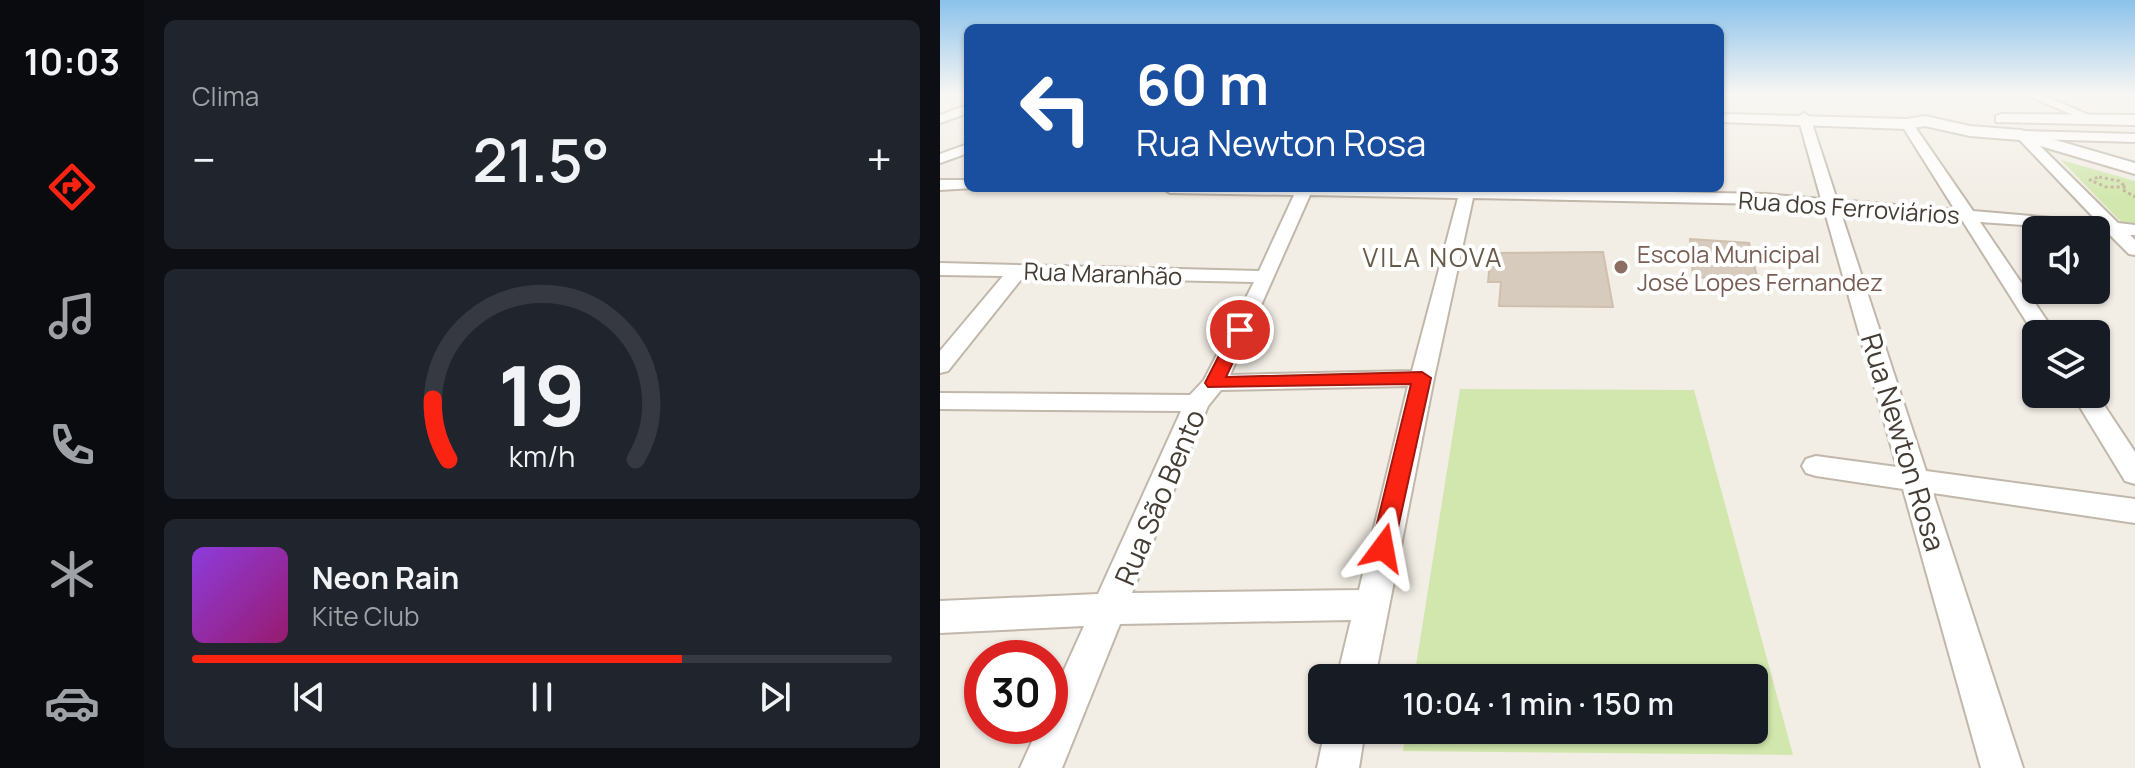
<!DOCTYPE html>
<html lang="pt">
<head>
<meta charset="utf-8">
<style>
	:root { --surface:#171b24; --page:#20242c; --text:#f1f3f6; --muted:#9ea1a6; --line:#363941; --accent:#fb2413 }
	body { margin:0; font-family:Manrope,sans-serif; background:var(--page); color:var(--text); height:100vh; display:flex; flex-direction:column; font-size:30px; white-space:nowrap }
	* { box-sizing:border-box; margin:0 }
	p { font-size:26px; color:var(--muted) }
	.icon { flex:none; width:44px; height:44px; fill:none; stroke:currentColor; stroke-width:2; stroke-linecap:round; stroke-linejoin:round }
	.map { position:relative; flex:1; overflow:hidden }
	.drawer { display:flex; flex-direction:column; gap:20px; padding:20px; background:#0d0f14; width:796px }
	.drawer>* { flex:none }
	.top-card { position:absolute; left:24px; top:24px; width:760px; height:168px; border-radius:12px; box-shadow:0 2px 6px #0004; background:#1a4fa0; color:#fff; overflow:hidden }
	.fabs { position:absolute; left:1082px; top:216px; display:grid; gap:16px }
	.fabs a { display:grid; place-items:center; width:88px; height:88px; border-radius:12px; background:var(--surface); box-shadow:0 2px 6px #0004; font-size:40px }
	.speed { position:absolute; left:24px; top:640px; display:flex; gap:16px; font-size:40px; font-weight:700; text-align:center }
	.speed>* { display:grid; place-content:center; width:104px; height:104px; border-radius:50%; background:var(--surface); box-shadow:0 2px 6px #0004; line-height:1 }
	.speed .limit { border:12px solid #d22; background:#fff; color:#111 }
	.pin { position:absolute; display:grid; place-items:center; width:68px; height:68px; color:#fff; margin:-34px; border:4px solid #fff; border-radius:50%; box-shadow:0 2px 8px #0007 }
	.me { position:absolute; width:88px; margin:-44px; rotate:13deg; stroke-linejoin:round; filter:drop-shadow(0 0 6px #0008) }
	.turn { display:flex; align-items:center; gap:28px; height:168px; padding:0 40px; font-size:36px }
	.turn .icon { width:104px; height:104px; stroke-width:2.5 }
	.turn b { display:block; font-size:56px; line-height:68px }
	.big { font-size:60px; font-weight:600; line-height:1.1 }
	.drawer .card { flex:1; display:flex; flex-direction:column; justify-content:center; gap:12px; min-width:0; padding:0 28px; border-radius:12px; background:var(--page) }
	.drawer .dial { align-items:center; gap:0 }
	.dial svg { height:208px; overflow:visible; fill:none; stroke:var(--line); stroke-width:7; stroke-linecap:round; text-anchor:middle }
	.dial text { fill:var(--text); stroke:none }
	.song { display:flex; align-items:center; gap:24px }
	.cover { width:96px; height:96px; border-radius:12px; background:linear-gradient(135deg,hsl(270 70% 55%),hsl(320 70% 35%)) }
	.played { height:8px; border-radius:4px; background:linear-gradient(90deg,var(--accent) 70%,var(--line) 70%) }
	.keys { display:flex; justify-content:space-around; direction:ltr }
	.heat { display:flex; justify-content:space-between; align-items:center; font-size:44px; direction:ltr }
	.trip { position:absolute; left:368px; top:664px; width:460px; height:80px; border-radius:12px; background:var(--surface); box-shadow:0 2px 6px #0004; font-weight:600; line-height:80px; text-align:center }
	main { display:flex; flex:1; min-height:0 }
	.tabs { display:flex; flex-direction:column; width:144px; justify-content:space-around; align-items:center; background:#090b0e; color:var(--muted) }
	.tabs .icon { width:56px; height:56px }
	.tabs .on { color:var(--accent) }
	.tabs b { font-size:36px; color:var(--text) }
	.map>svg:first-child { display:block }
</style>
</head>
<body>
<main>
<nav class="tabs">
<b>10:03</b>
<svg class="icon on" aria-label="directions" viewBox="0 0 24 24"><path d="M12 3l9 9-9 9-9-9zM9 14v-3h6M13 9l2 2-2 2"/></svg>
<svg class="icon" aria-label="music" viewBox="0 0 24 24"><path d="M9 18V5l10-2v13"/><circle cx="6" cy="18" r="3"/><circle cx="16" cy="16" r="3"/></svg>
<svg class="icon" aria-label="phone" viewBox="0 0 24 24"><path d="M5 4h4l2 5-3 2q2 4 5 5l2-3 5 2v4C11 20 4 13 5 4z"/></svg>
<svg class="icon" aria-label="climate" viewBox="0 0 24 24"><path d="M12 3v18M4 7l16 10M4 17L20 7"/></svg>
<svg class="icon" aria-label="car" viewBox="0 0 24 24"><path d="M5 17H2v-5l4-1 3-4h7l3 4 3 1v5h-3M9 17h6M6 11h13"/><circle cx="7" cy="17" r="2"/><circle cx="17" cy="17" r="2"/></svg>
</nav>
<section class="drawer">
<div class="card"><p>Clima</p>
<div class="heat"><a>−</a><b class="big">21.5°</b><a>+</a></div>
</div>
<div class="card dial"><svg viewBox="0 0 100 80">
<path d="M14 69A42 42 0 1 1 86 69"/>
<path d="M14 69A42 42 0 0 1 8 46" stroke="#fb2413"/>
<text x="50" y="56" font-size="32" font-weight="700">19</text>
<text x="50" y="72" font-size="11">km/h</text>
</svg></div>
<div class="card">
<div class="song"><i class="cover"></i><div><b>Neon Rain</b><p>Kite Club</p></div></div>
<div class="played"></div>
<div class="keys"><svg class="icon" aria-label="previous" viewBox="0 0 24 24"><path d="M18 5L8 12l10 7zM5 5v14"/></svg><svg class="icon" aria-label="pause" viewBox="0 0 24 24"><path d="M8 5v14M16 5v14"/></svg><svg class="icon" aria-label="next" viewBox="0 0 24 24"><path d="M6 5l10 7-10 7zM19 5v14"/></svg></div>
</div>
</section>
<div class="map">
<svg width="1195" height="768" viewBox="0 0 1195 768">
	<rect width="100%" height="100%" fill="#f2ede5"/>
	<g fill="#d1e7ad">
		<polygon points="1121,160 1195,181 1195,225 1183,224"/>
		<polygon points="520,389 754,390 853,755 463,751 466,730 814,730 814,678 474,678"/>
	</g>
	<g fill="#d7cbbd" stroke="#cfbfad" stroke-width="2">
		<polygon points="750,239 809,243 818,281 753,277"/>
		<polygon points="663,252 673,307 559,306 561,282 548,282 551,253"/>
	</g>
	<g fill="none" stroke-linecap="round" stroke-linejoin="round">
		<defs>
			<g id="minor">
				<polygon points="1085,94 1100,94 1161,120 1151,123"/>
				<polygon points="28,105 28,113 0,123 0,115"/>
				<path d="M 864,113 L 870,117 L 897,200 L 1015,210 L 961,124 L 967,120 L 971,121 L 1033,211 L 1158,222 L 1075,135 L 1081,131 L 1195,134 L 1195,142 L 1093,139 L 1178,223 L 1195,225 L 1195,235 L 1190,235 L 1195,240 L 1195,255 L 1189,254 L 1168,233 L 1156,230 L 1040,222 L 1116,334 L 1096,334 L 1096,337 L 1022,220 L 900,210 L 986,471 L 1195,499 L 1195,523 L 993,493 L 1083,768 L 1041,768 L 963,489 L 876,476 L 866,473 L 862,466 L 866,459 L 876,456 L 957,467 L 884,209 L 825,204 L 533,198 L 494,378 L 435,678 L 397,678 L 411,620 L 180,624 L 122,768 L 80,768 L 99,726 L 110,726 L 110,701 L 144,626 L 0,633 L 0,601 L 158,594 L 241,411 L 0,409 L 0,393 L 250,395 L 264,380 L 314,282 L 83,277 L 8,371 L 0,373 L 0,351 L 63,276 L 0,275 L 0,263 L 319,271 L 354,195 L 230,193 L 222,188 L 536,188 L 825,194 L 881,199 L 858,117 ZM 370,195 L 518,198 L 472,371 L 290,375 ZM 468,386 L 419,590 L 192,593 L 268,406 L 281,390 Z"/>
				<polygon points="28,144 28,153 0,163 0,154"/>
				<polygon points="0,180 28,180 28,188 33,188 0,190"/>
				<polygon points="1156,393 1195,452 1195,484 1185,481 1132,394"/>
				<polygon points="385,730 425,730 419,768 377,768"/>
			</g>
			<g id="tertiary">
				<polygon points="786,114 967,119 985,116 1030,126 1081,130 1195,163 1195,174 1080,140 1030,136 985,126 967,129 781,122 780,117"/>
				<polygon points="1061,114 1195,115 1195,125 1056,122 1056,116"/>
			</g>
		</defs>
		<use href="#minor" stroke="#c1b7aa" stroke-width="4"/>
		<use href="#tertiary" stroke="#c1b7aa" stroke-width="4"/>
		<g stroke="#c0af98" stroke-width="3" stroke-dasharray="3 3" stroke-linecap="butt">
			<polygon points="1159,177 1179,181 1186,187 1166,187 1150,180"/>
			<polyline points="1183,190 1195,197"/>
		</g>
		<use href="#minor" fill="#fff" fill-rule="evenodd"/>
		<use href="#tertiary" fill="#fff" fill-rule="evenodd"/>
	</g>
	<linearGradient id="sky" x2="0" y2="1"><stop stop-color="#8bc2eb"/><stop offset="0.47" stop-color="#f9f7f3"/><stop offset="1" stop-color="#f9f7f3" stop-opacity="0"/></linearGradient>
	<rect width="1195" height="201" fill="url(#sky)"/>
	<polygon fill="#fb2413" stroke="#a3170c" stroke-width="2" points="300,325 308,330 286,377 482,372 491,378 452,555 443,558 435,555 431,548 471,384 268,387 265,383 292,330"/>
	<circle fill="#8d6e63" stroke="#fff" stroke-width="3" cx="681" cy="267" r="8"/>
	<g text-anchor="middle" dominant-baseline="central" stroke-width="8" stroke-linejoin="round" paint-order="stroke">
		<g font-size="24" fill="#453d34" stroke="#fff">
			<text transform="translate(909 207) rotate(4)">Rua dos Ferroviários</text>
			<text transform="translate(163 273) rotate(2)">Rua Maranhão</text>
		</g>
		<g font-size="24" fill="#785e54" stroke="#fff" text-anchor="start">
			<text x="697" y="253">Escola Municipal<tspan x="697" dy="28">José Lopes Fernandez</tspan></text>
		</g>
		<g font-size="26" letter-spacing="2" fill="#685a4b" stroke="#fff">
			<text x="493" y="257">VILA NOVA</text>
		</g>
		<g font-size="28" fill="#453d34" stroke="#fff">
			<text transform="translate(964 442) rotate(73)">Rua Newton Rosa</text>
			<text transform="translate(219 497) rotate(-67)">Rua São Bento</text>
		</g>
	</g>
</svg>
<div class="fabs">
<a><svg class="icon" aria-label="sound" viewBox="0 0 24 24"><path d="M4 9h4l5-4v14l-5-4H4zM17 9q2 3 0 6"/></svg></a>
<a><svg class="icon" aria-label="layers" viewBox="0 0 24 24"><path d="M12 4l9 5-9 5-9-5zM3 14l9 5 9-5"/></svg></a>
</div>
<div class="speed"><div class="limit">30</div></div>
<div class="pin" style="left:300px;top:330px;background:#d93025"><svg class="icon" aria-label="arrive" viewBox="0 0 24 24"><path d="M6 21V4h12l-3 4 3 4H6"/></svg></div>
<svg class="me" style="left:443px;top:548px" viewBox="-20 -20 40 40"><path d="M0-17L14 15 0 8-14 15z" fill="#fb2413" stroke="#fff" stroke-width="4"/></svg>
<div class="trip">10:04 · 1 min · 150 m</div>
<div class="top-card">
<div class="turn"><svg class="icon" aria-label="left" viewBox="0 0 24 24"><path d="M17 20v-9H6M10 6l-5 5 5 5"/></svg><div><b>60 m</b>Rua Newton Rosa</div></div>
</div>
</div>
</main>
</body>
</html>
